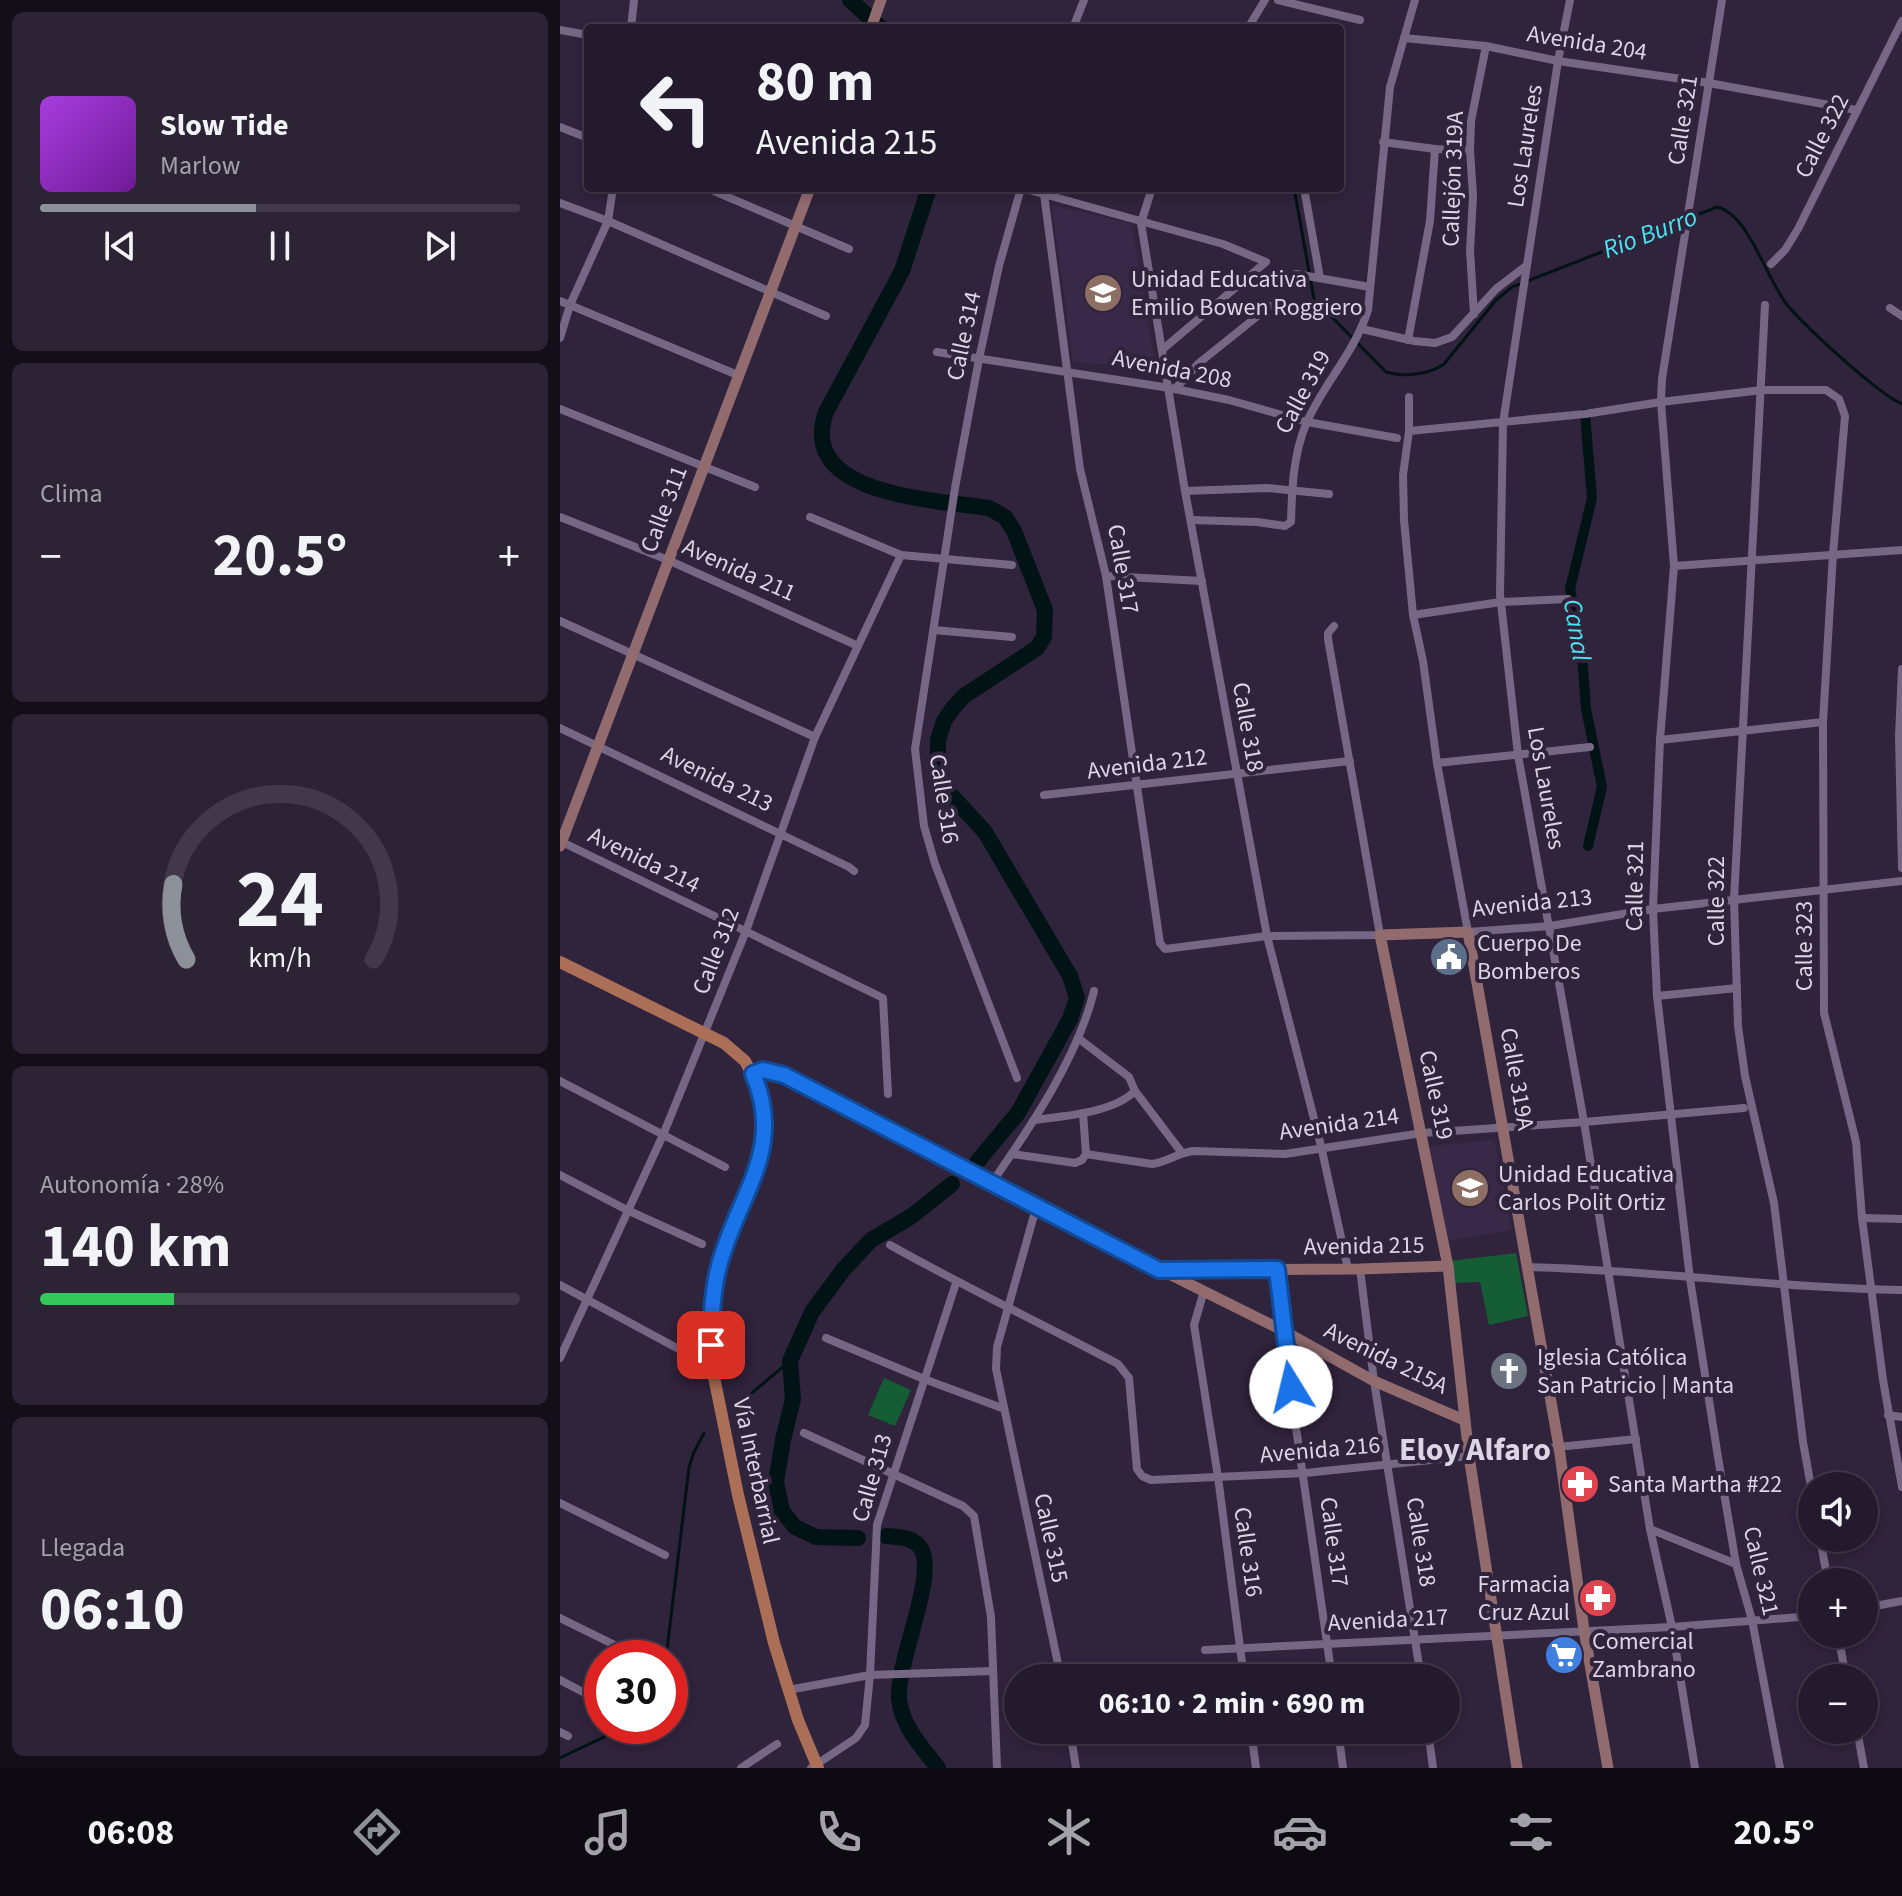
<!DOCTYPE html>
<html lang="es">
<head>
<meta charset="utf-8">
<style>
	:root { --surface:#241a2d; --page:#2c2335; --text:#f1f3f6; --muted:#a3a1aa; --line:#413849; --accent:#8c9099 }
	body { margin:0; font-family:"Source Sans 3",sans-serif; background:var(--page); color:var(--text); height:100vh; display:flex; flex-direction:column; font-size:30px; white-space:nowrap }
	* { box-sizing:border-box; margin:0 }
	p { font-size:26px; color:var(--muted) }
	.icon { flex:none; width:44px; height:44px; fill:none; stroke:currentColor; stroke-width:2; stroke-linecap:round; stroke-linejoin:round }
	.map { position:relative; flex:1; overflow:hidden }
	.panel { display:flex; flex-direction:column; gap:12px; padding:12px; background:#140e19; width:560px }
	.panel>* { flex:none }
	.hud { position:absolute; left:24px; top:24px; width:760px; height:168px; border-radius:8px; box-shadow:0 4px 12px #0003,0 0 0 2px var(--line); background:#241a2d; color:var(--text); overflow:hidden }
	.fabs { position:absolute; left:1238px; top:1472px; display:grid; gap:16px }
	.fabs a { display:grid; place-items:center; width:80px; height:80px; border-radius:50%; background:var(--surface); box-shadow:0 4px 12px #0003,0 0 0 2px var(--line); font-size:40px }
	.speed { position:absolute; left:24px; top:1640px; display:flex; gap:16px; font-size:40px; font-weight:700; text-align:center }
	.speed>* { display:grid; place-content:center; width:104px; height:104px; border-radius:50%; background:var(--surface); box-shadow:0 4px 12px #0003,0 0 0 2px var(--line); line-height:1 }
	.speed .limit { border:12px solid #d22; background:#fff; color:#111 }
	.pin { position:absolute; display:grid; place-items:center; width:68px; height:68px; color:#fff; margin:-34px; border-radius:16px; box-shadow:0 4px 12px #0006 }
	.me { position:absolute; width:88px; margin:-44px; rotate:351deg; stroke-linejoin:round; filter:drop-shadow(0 0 6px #0008) }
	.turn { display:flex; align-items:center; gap:28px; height:168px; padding:0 40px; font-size:36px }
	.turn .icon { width:104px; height:104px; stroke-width:2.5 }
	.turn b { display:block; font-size:56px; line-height:68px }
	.big { font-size:60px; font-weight:700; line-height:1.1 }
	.panel .card { flex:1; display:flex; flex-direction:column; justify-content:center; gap:12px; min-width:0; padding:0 28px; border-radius:12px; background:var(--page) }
	.panel .dial { align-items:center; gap:0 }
	.dial svg { height:208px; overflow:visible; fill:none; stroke:var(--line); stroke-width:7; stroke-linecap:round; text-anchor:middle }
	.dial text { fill:var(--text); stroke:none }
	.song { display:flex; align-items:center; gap:24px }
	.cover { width:96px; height:96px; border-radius:12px; background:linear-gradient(135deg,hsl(280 70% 55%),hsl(280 70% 35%)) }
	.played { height:8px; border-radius:4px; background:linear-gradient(90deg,var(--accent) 45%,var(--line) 45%) }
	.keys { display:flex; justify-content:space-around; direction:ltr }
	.heat { display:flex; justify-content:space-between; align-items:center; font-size:44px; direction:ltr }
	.charge { height:12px; border-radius:6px; background:linear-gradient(90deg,#34c759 28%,var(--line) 0) }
	.trip { position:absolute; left:444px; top:1664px; width:456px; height:80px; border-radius:40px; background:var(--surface); box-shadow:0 4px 12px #0003,0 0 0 2px var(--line); font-weight:700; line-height:80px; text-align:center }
	.tabs { display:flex; height:128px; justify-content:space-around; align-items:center; background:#0e0a12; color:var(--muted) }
	.tabs .icon { width:56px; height:56px }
	.tabs .selected { color:var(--accent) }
	.tabs b { font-size:36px; color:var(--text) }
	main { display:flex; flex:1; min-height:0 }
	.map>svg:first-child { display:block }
</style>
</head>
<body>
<main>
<section class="panel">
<div class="card">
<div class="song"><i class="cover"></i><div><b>Slow Tide</b><p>Marlow</p></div></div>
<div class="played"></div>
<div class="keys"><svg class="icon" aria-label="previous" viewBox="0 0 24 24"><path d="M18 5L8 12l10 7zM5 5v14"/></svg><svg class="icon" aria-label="pause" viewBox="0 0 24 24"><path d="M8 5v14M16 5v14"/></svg><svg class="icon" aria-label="next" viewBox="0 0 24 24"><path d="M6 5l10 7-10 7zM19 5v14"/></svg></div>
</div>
<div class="card"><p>Clima</p>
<div class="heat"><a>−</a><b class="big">20.5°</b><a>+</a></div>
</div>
<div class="card dial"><svg viewBox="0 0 100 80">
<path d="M14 69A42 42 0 1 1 86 69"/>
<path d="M14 69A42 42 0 0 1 9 40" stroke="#8c9099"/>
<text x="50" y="56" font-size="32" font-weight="700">24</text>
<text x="50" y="72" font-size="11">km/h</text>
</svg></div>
<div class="card"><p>Autonomía · 28%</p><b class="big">140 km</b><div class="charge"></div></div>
<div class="card"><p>Llegada</p><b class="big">06:10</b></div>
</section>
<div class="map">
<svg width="1342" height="1768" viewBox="0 0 1342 1768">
	<rect width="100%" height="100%" fill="#30233c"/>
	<g fill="#392948">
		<polygon points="492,205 572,224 596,369 513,362"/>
		<polygon points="934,1140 952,1230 888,1241 869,1146"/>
	</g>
	<g fill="#155d35">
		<polygon points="956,1253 968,1316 929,1325 920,1282 894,1283 890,1261"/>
		<polygon points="324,1378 351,1390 335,1426 308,1415"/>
	</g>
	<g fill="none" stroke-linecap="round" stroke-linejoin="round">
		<g stroke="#021315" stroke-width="3">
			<path d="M 734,188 L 754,299 L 826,372 C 843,377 869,375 884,364 L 936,300 L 952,287 L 1157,207 C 1189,214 1207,281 1228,306 C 1247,328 1317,393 1342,404"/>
			<polyline points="174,1408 230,1361"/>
			<polyline points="106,1658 129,1467 134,1452 144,1433"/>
			<polyline points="0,1758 67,1726"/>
		</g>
		<polyline stroke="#021315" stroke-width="10" points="1025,414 1032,498 1010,589 1021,641 1026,709 1042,787 1028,846"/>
		<g stroke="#021315" stroke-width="16">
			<polyline points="290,0 321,28"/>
			<path d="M 369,188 L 342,271 L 266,412 C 236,496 377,500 429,508 L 445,517 L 454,531 L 485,610 L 484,637 L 477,648 L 404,696 L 393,708 L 384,721 L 378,740 L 378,758 L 381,776 L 389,793 L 425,832 L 510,976 L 517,998 L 510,1019 L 458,1113 L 417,1162"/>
			<path d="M 326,1536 C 338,1537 352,1537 360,1547 C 379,1572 336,1662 339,1699 C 342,1727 362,1747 378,1768"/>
			<polyline points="298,1538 256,1537 235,1527 222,1511 216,1482 223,1440 233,1399 230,1361 252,1312 283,1270 311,1240 352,1216 392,1184"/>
		</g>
		<g stroke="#766884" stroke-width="8">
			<polyline points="718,0 800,20"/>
			<polyline points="1010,0 998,61 943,423 940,594 958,755 1024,1122 1090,1529 1112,1627 1135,1768"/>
			<polyline points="1162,0 1102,379 1101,402 1114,566 1100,740 1093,909 1097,996 1130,1279 1157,1451 1176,1564 1192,1620 1220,1768"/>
			<polyline points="71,28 74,0"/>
			<polyline points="513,28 524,0"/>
			<polyline points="688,28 705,0"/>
			<polyline points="0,30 28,35"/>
			<polyline points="844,38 926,46 998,61 1149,83 1296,110"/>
			<polyline points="0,127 28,138"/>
			<polyline points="823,142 875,149 910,150"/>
			<polyline points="147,188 289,249"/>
			<polyline points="462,188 663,244 706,262 603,349"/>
			<polyline points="592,188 581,223 625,491 707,936 761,1146 788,1269"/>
			<polyline points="744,188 760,278"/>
			<polyline points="484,194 520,469 546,576 600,943 605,949 707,936 820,935 768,639 768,633 774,626"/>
			<polyline points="0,203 48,221 266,316"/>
			<polyline points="1211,264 1225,250 1238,229 1342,21"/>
			<polyline points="736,274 810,287"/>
			<polyline points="0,301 180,376"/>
			<polyline points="1205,305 1174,900 1178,1026 1185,1076 1214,1203 1243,1442 1252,1492"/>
			<polyline points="1330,308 1342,316"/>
			<polyline points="914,314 910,251 913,196 910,150 911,121 926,46"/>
			<polyline points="802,329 854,341 875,343 892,337 936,289 966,266"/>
			<polyline points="0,338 10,305 48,221 53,188"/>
			<polyline points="848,340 870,221 875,149"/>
			<polyline points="377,352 610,388 669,400 747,422 837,438"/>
			<polyline points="615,389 639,363 710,306"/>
			<polyline points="849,397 849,431 843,475 844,520 853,615 863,661 877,763 908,932 990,926 1093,909 1342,881"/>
			<polyline points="0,409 195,487"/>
			<polyline points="849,431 1025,414 1101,402 1202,390 1266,390 1279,399 1285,416 1273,554 1263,722 1264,1013 1296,1142 1302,1218 1323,1380 1342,1487"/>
			<polyline points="625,491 707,488 769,494"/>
			<polyline points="0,517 108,560 296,645"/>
			<polyline points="250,517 341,555 452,565"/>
			<path d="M 631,520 L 697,522 L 725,526 L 731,522 C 732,488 733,456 746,424 C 763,384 794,354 808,310 L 830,87 L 855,0"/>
			<polyline points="1114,566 1342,550"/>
			<polyline points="546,576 642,581"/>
			<polyline points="853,615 941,602 1008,599"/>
			<polyline points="0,621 255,737"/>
			<polyline points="374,630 452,637"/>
			<polyline points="1342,669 1339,736 1342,868"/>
			<polyline points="0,728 289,867 294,871"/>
			<polyline points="1100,740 1263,722"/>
			<polyline points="877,763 1030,747"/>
			<polyline points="484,795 790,761"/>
			<polyline points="0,841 323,998 328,1094"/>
			<polyline points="1097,996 1177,988"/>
			<polyline points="457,1078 375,864 364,826 355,749 395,488 419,359 439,266 461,188"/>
			<polyline points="0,1081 165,1167"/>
			<polyline points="575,1091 622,1153"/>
			<path d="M 474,1120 C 504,1116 553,1113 575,1091 L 569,1077 L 518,1038"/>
			<polyline points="452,1154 515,1163 522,1160 526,1154 523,1113"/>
			<path d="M 526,1154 L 592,1164 C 607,1162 618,1153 633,1151 L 725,1154 L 862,1133 L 1024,1122 L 1184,1108"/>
			<polyline points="0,1175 67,1210 142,1244"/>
			<path d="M 431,1184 C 470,1128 518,1057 534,991"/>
			<polyline points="476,1208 437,1347 436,1369 501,1678"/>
			<polyline points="1302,1218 1342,1219"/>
			<path d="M 330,1245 C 405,1287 482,1324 558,1364 L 569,1378 L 577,1469 L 582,1476 L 591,1480 L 745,1473 L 1076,1439"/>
			<path d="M 967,1267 C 1092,1270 1217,1288 1342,1290"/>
			<polyline points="717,1269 722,1330 772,1678"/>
			<polyline points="800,1269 814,1381 861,1678"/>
			<polyline points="0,1285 152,1367"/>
			<polyline points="644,1291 634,1325 658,1477 684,1678"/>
			<polyline points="266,1338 364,1379 442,1408"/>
			<polyline points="0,1358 103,1135 186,931 255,737 341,555"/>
			<polyline points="1328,1415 1342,1417"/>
			<polyline points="244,1433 403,1506 414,1516 431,1617 437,1768"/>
			<polyline points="0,1503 105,1555"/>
			<polyline points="1090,1529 1176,1564"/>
			<polyline points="1260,1538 1268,1582"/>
			<polyline points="1304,1608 1342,1601"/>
			<polyline points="0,1618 81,1658"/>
			<polyline points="1278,1634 1286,1678"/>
			<polyline points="645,1650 1112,1627 1252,1616"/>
			<polyline points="0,1680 42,1702"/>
			<polyline points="228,1690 310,1675 433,1671"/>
			<polyline points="510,1730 516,1768"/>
			<polyline points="691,1730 696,1768"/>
			<polyline points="778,1730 783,1768"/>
			<polyline points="868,1730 873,1768"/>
			<polyline points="1297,1730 1304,1768"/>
			<polyline points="0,1732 8,1736"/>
			<polyline points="181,1768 217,1744"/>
			<polyline points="251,1768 296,1738 305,1725 310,1675 317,1525 396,1283"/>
		</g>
		<g stroke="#916b6e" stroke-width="11">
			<polyline points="311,28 321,0"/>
			<polyline points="0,846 250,188"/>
			<polyline points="193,1074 203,1070 224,1075 476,1208 722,1330 814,1381 904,1420"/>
			<polyline points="604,1270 800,1269 888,1266"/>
			<polyline points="957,1768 909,1456 888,1266 820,935 908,932 999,1447 1024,1630 1048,1768"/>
		</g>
		<polyline stroke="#ab6f58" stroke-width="12" points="0,962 164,1043 185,1061 196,1082 203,1110 205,1143 159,1265 151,1321 152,1367 178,1495 214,1643 238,1720 258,1768"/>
	</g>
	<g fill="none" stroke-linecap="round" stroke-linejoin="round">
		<defs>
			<path id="route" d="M 151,1345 C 151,1318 152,1292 159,1266 C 177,1196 226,1150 193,1074 L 203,1070 L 224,1075 L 599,1270 L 717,1269 L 731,1387"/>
		</defs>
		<use href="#route" stroke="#114b97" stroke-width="20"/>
		<use href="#route" stroke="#1a73e8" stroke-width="14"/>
	</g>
	<defs>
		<symbol id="school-disc" viewBox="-11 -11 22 22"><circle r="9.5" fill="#8d6e63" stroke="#30233c"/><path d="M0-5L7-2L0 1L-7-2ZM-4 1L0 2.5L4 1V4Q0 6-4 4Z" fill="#fff"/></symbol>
		<symbol id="civic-disc" viewBox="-11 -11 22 22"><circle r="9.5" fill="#5c6f8a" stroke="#30233c"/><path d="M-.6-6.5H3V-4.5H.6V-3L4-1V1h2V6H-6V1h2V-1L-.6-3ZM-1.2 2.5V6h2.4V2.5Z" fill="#fff"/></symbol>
		<symbol id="church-disc" viewBox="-11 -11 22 22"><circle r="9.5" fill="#6b7280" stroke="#30233c"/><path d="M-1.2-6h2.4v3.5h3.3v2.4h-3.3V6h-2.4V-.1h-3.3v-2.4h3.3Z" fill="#fff"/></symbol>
		<symbol id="pharmacy-disc" viewBox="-11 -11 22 22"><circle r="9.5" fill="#e0444e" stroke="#30233c"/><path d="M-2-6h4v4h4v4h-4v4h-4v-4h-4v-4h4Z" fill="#fff"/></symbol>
		<symbol id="supermarket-disc" viewBox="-11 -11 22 22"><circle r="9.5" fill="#3f7fe0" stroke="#30233c"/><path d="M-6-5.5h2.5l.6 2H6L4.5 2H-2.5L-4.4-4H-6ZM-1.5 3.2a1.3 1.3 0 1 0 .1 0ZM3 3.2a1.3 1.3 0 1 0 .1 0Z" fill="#fff"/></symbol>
	</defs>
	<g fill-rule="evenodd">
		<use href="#school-disc" x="521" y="271" width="44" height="44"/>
		<use href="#civic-disc" x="867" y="935" width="44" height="44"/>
		<use href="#school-disc" x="888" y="1166" width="44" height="44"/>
		<use href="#church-disc" x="927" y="1349" width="44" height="44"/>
		<use href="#pharmacy-disc" x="998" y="1462" width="44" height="44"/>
		<use href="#pharmacy-disc" x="1016" y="1576" width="44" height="44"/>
		<use href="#supermarket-disc" x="982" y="1633" width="44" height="44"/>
	</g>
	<g text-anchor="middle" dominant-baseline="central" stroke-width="8" stroke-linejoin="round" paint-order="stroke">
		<g font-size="24" fill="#dcd5e5" stroke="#30233c">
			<text transform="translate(1027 43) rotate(9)">Avenida 204</text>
			<text transform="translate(1123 120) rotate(-81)">Calle 321</text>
			<text transform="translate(1262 136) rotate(-63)">Calle 322</text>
			<text transform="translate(965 146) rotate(-81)">Los Laureles</text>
			<text transform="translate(893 179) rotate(-88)">Callejón 319A</text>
			<text transform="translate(404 336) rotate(-78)">Calle 314</text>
			<text transform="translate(612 369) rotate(11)">Avenida 208</text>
			<text transform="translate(743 392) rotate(-62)">Calle 319</text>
			<text transform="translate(104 509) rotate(-69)">Calle 311</text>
			<text transform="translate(563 569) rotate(80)">Calle 317</text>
			<text transform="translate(179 570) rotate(24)">Avenida 211</text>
			<text transform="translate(688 727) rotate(80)">Calle 318</text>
			<text transform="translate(587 764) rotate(-7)">Avenida 212</text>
			<text transform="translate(157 779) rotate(26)">Avenida 213</text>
			<text transform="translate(986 788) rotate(80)">Los Laureles</text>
			<text transform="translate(384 799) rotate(81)">Calle 316</text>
			<text transform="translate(84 860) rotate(26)">Avenida 214</text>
			<text transform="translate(1075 886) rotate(-89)">Calle 321</text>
			<text transform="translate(1156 901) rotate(-90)">Calle 322</text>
			<text transform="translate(972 903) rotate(-6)">Avenida 213</text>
			<text transform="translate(1244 946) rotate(-90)">Calle 323</text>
			<text transform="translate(156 951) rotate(-69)">Calle 312</text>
			<text transform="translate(957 1079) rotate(80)">Calle 319A</text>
			<text transform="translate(876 1095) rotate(78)">Calle 319</text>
			<text transform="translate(779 1124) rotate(-8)">Avenida 214</text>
			<text transform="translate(804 1246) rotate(-1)">Avenida 215</text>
			<text transform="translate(826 1358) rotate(26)">Avenida 215A</text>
			<text transform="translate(760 1450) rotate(-5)">Avenida 216</text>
			<text transform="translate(196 1471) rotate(78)">Vía Interbarrial</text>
			<text transform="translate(312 1478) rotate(-74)">Calle 313</text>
			<text transform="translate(491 1538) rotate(78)">Calle 315</text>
			<text transform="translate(774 1542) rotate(82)">Calle 317</text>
			<text transform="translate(861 1542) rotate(81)">Calle 318</text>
			<text transform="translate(688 1552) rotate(82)">Calle 316</text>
			<text transform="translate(1201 1571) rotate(77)">Calle 321</text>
			<text transform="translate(828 1620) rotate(-3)">Avenida 217</text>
		</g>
		<g font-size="24" fill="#dcd5e5" stroke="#30233c" text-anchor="start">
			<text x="571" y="279">Unidad Educativa<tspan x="571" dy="28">Emilio Bowen Roggiero</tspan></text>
			<text x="917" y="943">Cuerpo De<tspan x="917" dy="28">Bomberos</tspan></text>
			<text x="938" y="1174">Unidad Educativa<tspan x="938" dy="28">Carlos Polit Ortiz</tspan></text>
			<text x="977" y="1357">Iglesia Católica<tspan x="977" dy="28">San Patricio | Manta</tspan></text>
			<text x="1048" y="1484">Santa Martha #22</text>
			<text x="1010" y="1584" text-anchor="end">Farmacia<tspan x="1010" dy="28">Cruz Azul</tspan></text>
			<text x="1032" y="1641">Comercial<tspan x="1032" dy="28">Zambrano</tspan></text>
		</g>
		<g font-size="26" font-style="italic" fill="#4ae5f1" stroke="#30233c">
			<text transform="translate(1090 233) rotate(-21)">Rio Burro</text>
			<text transform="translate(1017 630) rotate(81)">Canal</text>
		</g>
		<g font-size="32" font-weight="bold" fill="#dcd5e5" stroke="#30233c">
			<text x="915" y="1450">Eloy Alfaro</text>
		</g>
	</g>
</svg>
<div class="fabs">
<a><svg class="icon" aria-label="sound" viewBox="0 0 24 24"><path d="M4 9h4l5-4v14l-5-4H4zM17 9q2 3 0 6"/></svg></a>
<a>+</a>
<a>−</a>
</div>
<div class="speed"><div class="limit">30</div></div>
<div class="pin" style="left:151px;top:1345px;background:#d93025"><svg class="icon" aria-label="arrive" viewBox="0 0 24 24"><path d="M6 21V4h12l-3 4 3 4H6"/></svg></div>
<svg class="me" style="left:731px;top:1387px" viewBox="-20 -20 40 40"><circle r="19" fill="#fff"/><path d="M0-13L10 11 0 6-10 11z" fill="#1a73e8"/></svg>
<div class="trip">06:10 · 2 min · 690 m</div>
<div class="hud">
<div class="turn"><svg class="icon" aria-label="left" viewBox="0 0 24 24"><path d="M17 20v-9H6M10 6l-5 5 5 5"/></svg><div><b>80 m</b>Avenida 215</div></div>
</div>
</div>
</main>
<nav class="tabs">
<b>06:08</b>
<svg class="icon selected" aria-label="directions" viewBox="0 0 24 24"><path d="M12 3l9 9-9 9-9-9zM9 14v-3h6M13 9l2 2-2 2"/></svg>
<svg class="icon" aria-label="music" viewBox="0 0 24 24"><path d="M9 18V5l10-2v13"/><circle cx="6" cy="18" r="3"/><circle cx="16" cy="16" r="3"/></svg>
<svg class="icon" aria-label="phone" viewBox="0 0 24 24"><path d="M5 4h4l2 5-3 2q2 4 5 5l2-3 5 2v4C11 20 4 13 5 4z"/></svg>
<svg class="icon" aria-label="climate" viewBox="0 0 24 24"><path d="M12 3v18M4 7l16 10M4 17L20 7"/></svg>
<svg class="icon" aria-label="car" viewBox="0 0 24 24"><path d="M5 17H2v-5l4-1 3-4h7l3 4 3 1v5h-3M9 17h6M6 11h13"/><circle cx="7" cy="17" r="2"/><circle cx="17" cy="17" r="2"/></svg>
<svg class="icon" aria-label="filters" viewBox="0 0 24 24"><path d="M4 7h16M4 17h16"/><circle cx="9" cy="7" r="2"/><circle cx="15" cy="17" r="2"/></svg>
<b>20.5°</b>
</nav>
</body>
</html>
